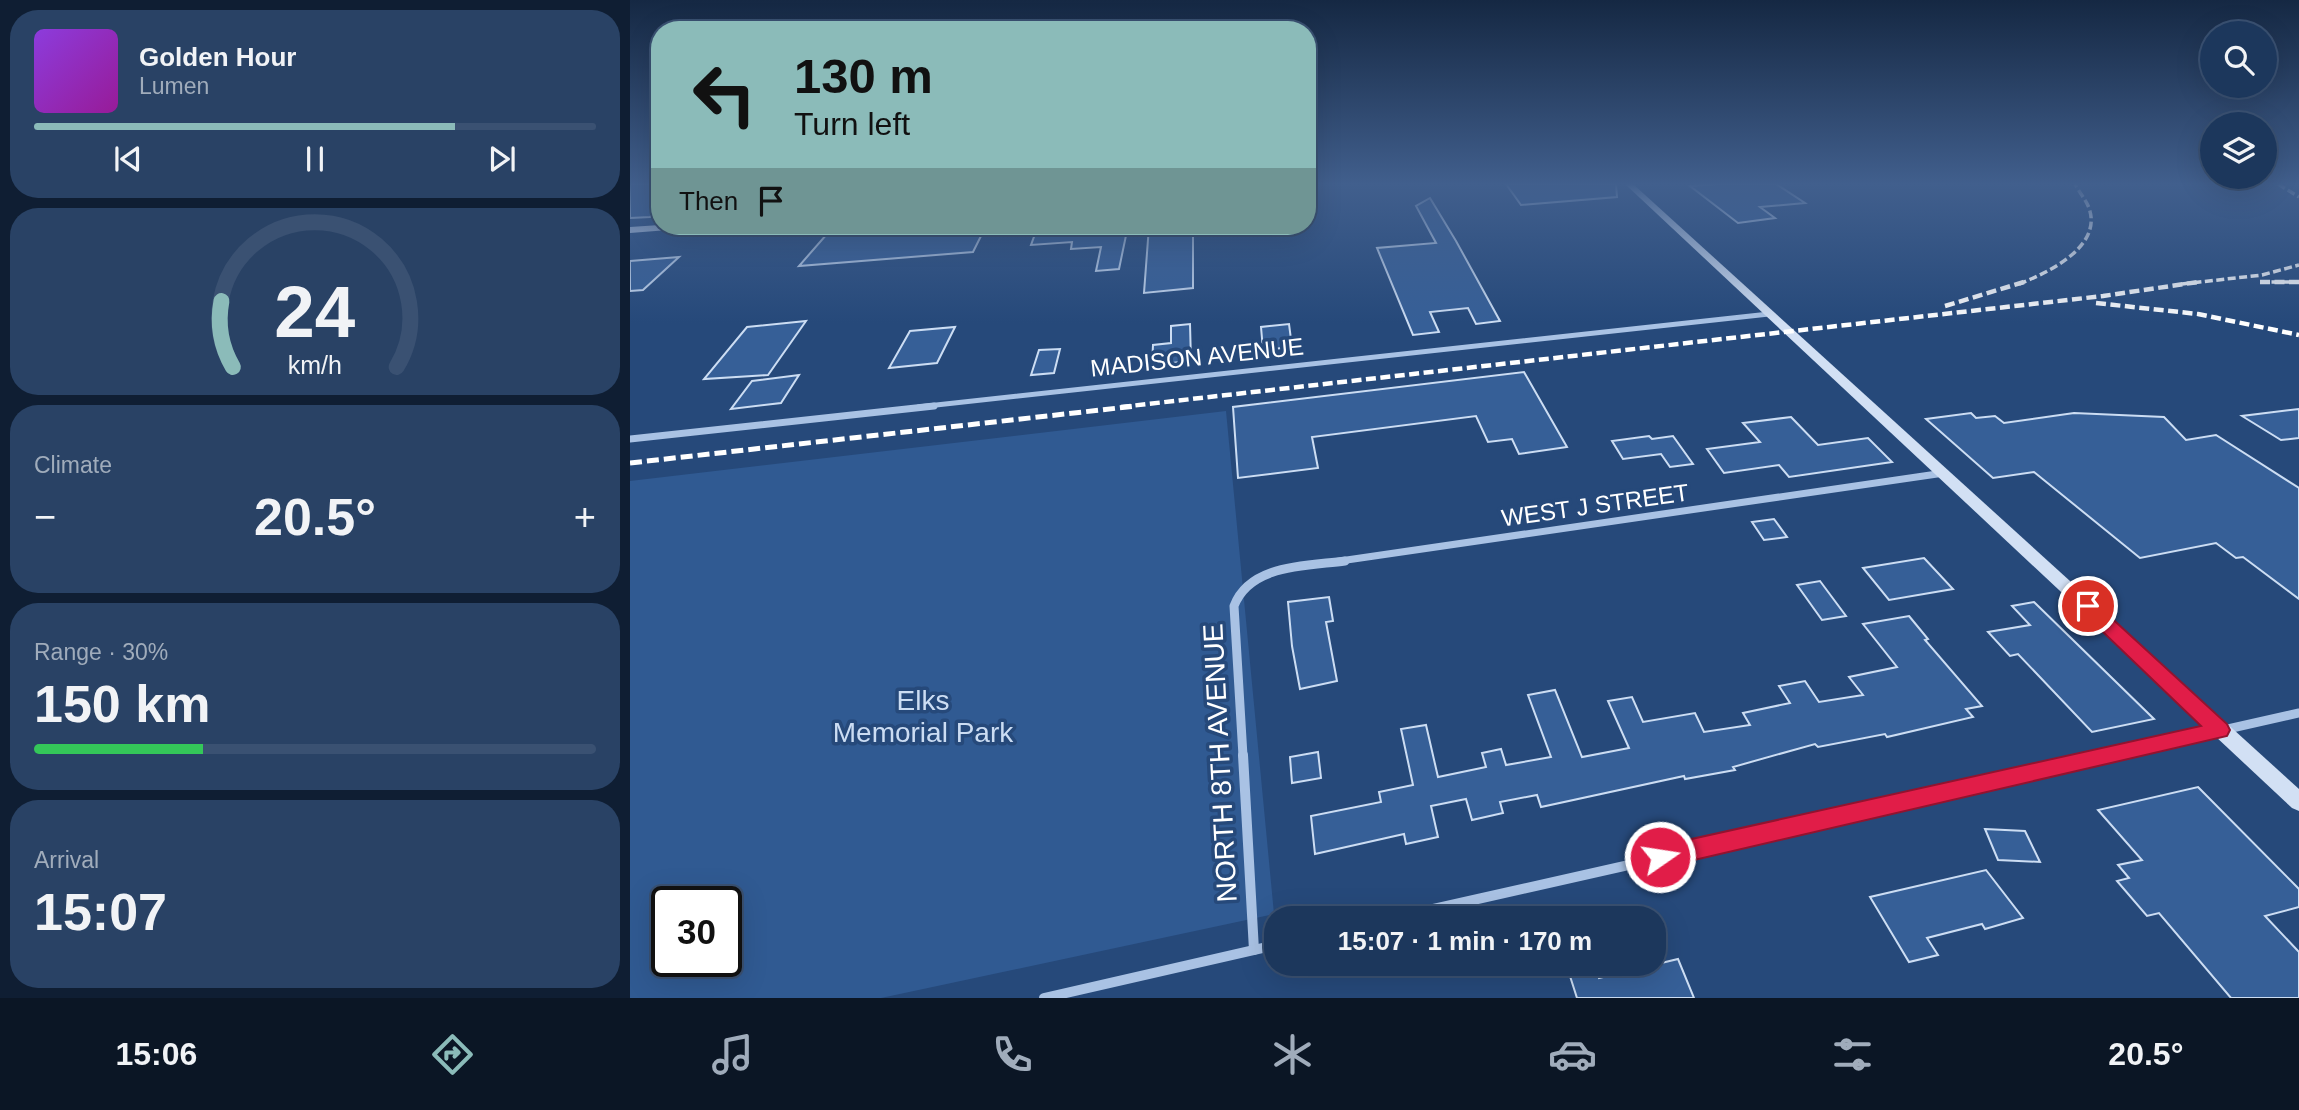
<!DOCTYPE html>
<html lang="en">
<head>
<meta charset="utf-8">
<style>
	:root { --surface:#1c375c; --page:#294265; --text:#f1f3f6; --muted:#a0acbb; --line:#3a5172; --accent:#8bbbb9 }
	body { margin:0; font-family:Arial,sans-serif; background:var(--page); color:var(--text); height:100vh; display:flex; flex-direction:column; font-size:26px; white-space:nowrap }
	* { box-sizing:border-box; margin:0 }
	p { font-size:23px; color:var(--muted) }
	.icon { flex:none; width:38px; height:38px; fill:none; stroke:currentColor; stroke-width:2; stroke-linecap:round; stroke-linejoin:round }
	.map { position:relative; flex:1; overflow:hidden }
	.sheet { display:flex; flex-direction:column; gap:10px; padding:10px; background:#0f1e33; width:630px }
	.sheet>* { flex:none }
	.guide { position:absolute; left:21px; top:21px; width:665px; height:214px; border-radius:28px; box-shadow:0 7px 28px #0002,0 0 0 2px var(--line); background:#8bbbb9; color:#111; overflow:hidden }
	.buttons { position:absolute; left:1570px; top:21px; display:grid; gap:14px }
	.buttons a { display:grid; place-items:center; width:77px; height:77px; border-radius:50%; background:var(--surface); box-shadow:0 7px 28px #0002,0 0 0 2px var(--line); font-size:35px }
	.speed { position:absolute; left:21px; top:886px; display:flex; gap:14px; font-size:35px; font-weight:700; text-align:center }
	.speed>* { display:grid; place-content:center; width:91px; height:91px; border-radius:50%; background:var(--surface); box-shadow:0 7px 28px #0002,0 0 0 2px var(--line); line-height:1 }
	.speed .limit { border:4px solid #111; border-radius:10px; background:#fff; color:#111 }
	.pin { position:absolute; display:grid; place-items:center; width:60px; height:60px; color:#fff; margin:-30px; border:4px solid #fff; border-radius:50%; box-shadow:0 2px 7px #0007 }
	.me { position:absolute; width:77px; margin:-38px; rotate:77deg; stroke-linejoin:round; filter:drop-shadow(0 0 5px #0008) }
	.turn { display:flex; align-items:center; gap:24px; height:147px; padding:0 28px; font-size:32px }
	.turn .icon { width:91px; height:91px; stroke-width:2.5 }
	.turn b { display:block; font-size:49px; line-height:60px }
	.then { display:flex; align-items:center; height:66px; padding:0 28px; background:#0003; gap:14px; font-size:26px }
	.big { font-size:52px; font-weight:700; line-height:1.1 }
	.sheet .card { flex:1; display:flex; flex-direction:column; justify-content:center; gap:10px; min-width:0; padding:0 24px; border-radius:28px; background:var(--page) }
	.sheet .dial { align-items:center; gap:0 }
	.dial svg { height:182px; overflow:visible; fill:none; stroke:var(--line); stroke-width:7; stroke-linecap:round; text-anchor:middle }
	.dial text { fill:var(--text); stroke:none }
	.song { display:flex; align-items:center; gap:21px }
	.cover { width:84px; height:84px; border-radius:10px; background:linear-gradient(135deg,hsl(270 70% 55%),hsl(300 70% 35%)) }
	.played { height:7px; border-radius:4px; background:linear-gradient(90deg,var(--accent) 75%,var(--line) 75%) }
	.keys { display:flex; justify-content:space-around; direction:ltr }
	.heat { display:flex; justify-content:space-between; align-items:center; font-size:38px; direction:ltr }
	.charge { height:10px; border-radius:5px; background:linear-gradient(90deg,#34c759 30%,var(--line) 0) }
	.trip { position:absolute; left:634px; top:906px; width:402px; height:70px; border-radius:28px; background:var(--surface); box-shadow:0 7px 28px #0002,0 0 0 2px var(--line); font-weight:700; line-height:70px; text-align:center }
	.dock { display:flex; height:112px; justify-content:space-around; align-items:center; background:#0b1625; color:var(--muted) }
	.dock .icon { width:49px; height:49px }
	.dock .on { color:var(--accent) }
	.dock b { font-size:32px; color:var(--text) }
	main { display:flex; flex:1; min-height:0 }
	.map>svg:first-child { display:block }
</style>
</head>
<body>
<main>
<section class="sheet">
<div class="card">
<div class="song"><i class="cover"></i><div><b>Golden Hour</b><p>Lumen</p></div></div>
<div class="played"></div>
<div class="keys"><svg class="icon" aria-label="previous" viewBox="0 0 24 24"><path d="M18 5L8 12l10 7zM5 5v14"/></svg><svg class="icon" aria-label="pause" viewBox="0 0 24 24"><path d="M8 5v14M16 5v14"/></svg><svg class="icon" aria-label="next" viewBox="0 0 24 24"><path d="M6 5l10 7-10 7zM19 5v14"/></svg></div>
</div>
<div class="card dial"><svg viewBox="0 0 100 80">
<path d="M14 69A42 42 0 1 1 86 69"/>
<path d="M14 69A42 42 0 0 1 9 40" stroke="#8bbbb9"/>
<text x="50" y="56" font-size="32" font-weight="700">24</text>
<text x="50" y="72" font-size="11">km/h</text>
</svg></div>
<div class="card"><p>Climate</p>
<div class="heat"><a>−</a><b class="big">20.5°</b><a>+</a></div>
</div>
<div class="card"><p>Range · 30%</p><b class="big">150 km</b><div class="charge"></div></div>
<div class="card"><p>Arrival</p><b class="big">15:07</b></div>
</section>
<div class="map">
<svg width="1669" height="998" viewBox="0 0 1669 998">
	<rect width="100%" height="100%" fill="#26497a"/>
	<path fill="#305a92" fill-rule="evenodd" d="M 596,411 L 644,914 L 251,998 L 0,998 L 0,481 ZM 37,901 L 96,901 L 96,961 L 37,961 Z"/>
	<g fill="#365f97" stroke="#ccddf3" stroke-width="2">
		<polygon points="0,184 30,184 30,209 20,217 0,218"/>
		<polygon points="876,184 986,184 987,197 891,205"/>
		<polygon points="1088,184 1146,184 1175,203 1130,207 1145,218 1108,223 1060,186"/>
		<polygon points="800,198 826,241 870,321 846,324 838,308 800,312 809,332 783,335 747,248 806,243 786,206"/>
		<polygon points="302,226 356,226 343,252 169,266 197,234"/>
		<polygon points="408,226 498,226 489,269 466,271 471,247 441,249 442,242 401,245"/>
		<polygon points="519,226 563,226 563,288 514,293"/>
		<polygon points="49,257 13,290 0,291 0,261"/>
		<polygon points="176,321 138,375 74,379 117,327"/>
		<polygon points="560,324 561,361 522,365 523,345 541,343 541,326"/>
		<polygon points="659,324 662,347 633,350 631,327"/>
		<polygon points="325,327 307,363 259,368 280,331"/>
		<polygon points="430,349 424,373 401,375 409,350"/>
		<polygon points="894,372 937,447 889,454 882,439 858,442 846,416 682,437 688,468 608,478 603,407"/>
		<polygon points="169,375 151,403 101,409 122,381"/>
		<polygon points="1669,409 1669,438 1651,440 1612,416"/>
		<polygon points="1341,413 1346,418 1365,416 1374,423 1444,413 1534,417 1556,440 1586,435 1669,488 1669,599 1613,557 1606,558 1586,543 1510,558 1404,472 1363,478 1296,419"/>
		<polygon points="1161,417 1188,445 1238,438 1262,462 1159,477 1149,465 1094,473 1077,449 1130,442 1113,423"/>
		<polygon points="1019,436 1022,439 1043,436 1063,464 1040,467 1031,454 993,459 982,441"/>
		<polygon points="1144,519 1157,537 1134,540 1122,522"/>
		<polygon points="1294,558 1323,589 1259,600 1233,568"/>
		<polygon points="1190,581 1216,616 1192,620 1167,585"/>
		<polygon points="699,597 703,621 696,622 707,681 670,689 662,646 658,602"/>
		<polygon points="1404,602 1524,719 1462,732 1388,654 1380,656 1358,632 1400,625 1382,606"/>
		<polygon points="1279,616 1298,639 1295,640 1352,706 1336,709 1343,717 1257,737 1255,734 1188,747 1185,744 1103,767 1105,770 1055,779 1054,776 911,807 907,795 870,802 873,813 842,820 836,799 801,806 808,837 776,844 774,834 685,854 681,816 751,802 749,792 783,785 771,729 796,725 808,777 856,767 852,753 871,749 876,765 921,757 898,695 925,690 952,757 999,748 978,701 1002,697 1013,722 1065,713 1074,732 1120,725 1113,713 1160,703 1149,686 1175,681 1189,702 1233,695 1219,677 1267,667 1233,624"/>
		<polygon points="688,752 691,778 662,783 660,757"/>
		<polygon points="1568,787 1669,889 1669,907 1635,916 1669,952 1669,998 1601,998 1529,913 1517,916 1487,881 1499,878 1488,865 1512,860 1468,810"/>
		<polygon points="1355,829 1395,831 1410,862 1368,860"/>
		<polygon points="1356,870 1393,918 1355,929 1352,924 1297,938 1308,955 1279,962 1240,897"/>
		<polygon points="1048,959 1064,998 947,998 939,973 965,966 969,978"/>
	</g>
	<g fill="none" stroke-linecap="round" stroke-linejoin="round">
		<polyline stroke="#a9c2e4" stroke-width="5" points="288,407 1139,314"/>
		<g stroke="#a9c2e4" stroke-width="7">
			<polyline points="0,439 304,406"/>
			<polyline points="703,562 1314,473"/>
		</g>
		<g stroke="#a9c2e4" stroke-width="9">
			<path d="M 613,756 L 604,606 C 620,564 677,566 715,561"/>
			<polyline points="1478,756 1669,713"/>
		</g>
		<g stroke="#a9c2e4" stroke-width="10">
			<polyline points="613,755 624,950"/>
			<polyline points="759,919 1486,755"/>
			<polyline points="414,998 646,945"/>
		</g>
		<g fill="#d2e0f4" fill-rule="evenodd">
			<polygon points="995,184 1003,184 1669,789 1669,811 1662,808"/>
			<polygon points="30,225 55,226 51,229 0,233 0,227"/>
		</g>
		<g stroke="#fff" stroke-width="3.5" stroke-dasharray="8 3.5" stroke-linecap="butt">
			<polyline points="1648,184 1669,197"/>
			<polyline points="1630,282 1669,282"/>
			<path d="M 1389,284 C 1417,273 1473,247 1459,208 C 1456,200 1449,192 1445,184"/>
			<polyline points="1552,284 1632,275 1669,265"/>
		</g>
		<g stroke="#fff" stroke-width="4.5" stroke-dasharray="10 4.5" stroke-linecap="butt">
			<polyline points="1630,282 1669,282"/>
			<polyline points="1466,303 1568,314 1669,335"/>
			<polyline points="1315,306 1394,282"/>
			<polyline points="491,407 1473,296 1568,282"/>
		</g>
		<polyline stroke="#fff" stroke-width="5" stroke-dasharray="12 5" stroke-linecap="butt" points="0,463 506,406"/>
	</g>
	<linearGradient id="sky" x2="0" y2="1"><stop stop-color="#152843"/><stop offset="0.57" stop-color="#415f8d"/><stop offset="1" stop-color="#415f8d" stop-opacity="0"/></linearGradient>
	<rect width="1669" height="323" fill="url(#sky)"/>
	<polygon fill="#e11d48" stroke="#92132f" stroke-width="2" points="1458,600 1464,602 1597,724 1600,730 1597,736 1030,868 1022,865 1018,857 1022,849 1030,846 1571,726 1451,611 1449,606 1451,602"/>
	<g text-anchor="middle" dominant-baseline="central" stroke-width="7" stroke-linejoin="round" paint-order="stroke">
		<g font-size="24" fill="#fff" stroke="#26497a">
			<text transform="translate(567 357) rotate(-6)">MADISON AVENUE</text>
			<text transform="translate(965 505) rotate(-8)">WEST J STREET</text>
		</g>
		<g font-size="28" fill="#ccddf3" stroke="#26497a">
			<text x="293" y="700">Elks<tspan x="293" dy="32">Memorial Park</tspan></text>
		</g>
		<g font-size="28" fill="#fff" stroke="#26497a">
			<text transform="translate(590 763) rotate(-93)">NORTH 8TH AVENUE</text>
		</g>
	</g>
</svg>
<div class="buttons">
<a><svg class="icon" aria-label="search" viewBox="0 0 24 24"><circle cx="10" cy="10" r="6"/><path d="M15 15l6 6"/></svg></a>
<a><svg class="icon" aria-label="layers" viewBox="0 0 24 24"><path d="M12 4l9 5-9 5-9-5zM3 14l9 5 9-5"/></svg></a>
</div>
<div class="speed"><div class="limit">30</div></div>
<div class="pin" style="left:1458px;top:606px;background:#d93025"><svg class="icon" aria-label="arrive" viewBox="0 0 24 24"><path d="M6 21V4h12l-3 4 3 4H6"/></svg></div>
<svg class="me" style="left:1030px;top:857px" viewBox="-20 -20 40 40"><circle r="17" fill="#e11d48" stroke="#fff" stroke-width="3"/><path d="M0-11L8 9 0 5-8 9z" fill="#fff"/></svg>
<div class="trip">15:07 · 1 min · 170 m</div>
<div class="guide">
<div class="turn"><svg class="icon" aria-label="left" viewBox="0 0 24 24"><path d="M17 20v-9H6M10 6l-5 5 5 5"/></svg><div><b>130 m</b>Turn left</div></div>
<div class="then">Then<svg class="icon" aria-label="arrive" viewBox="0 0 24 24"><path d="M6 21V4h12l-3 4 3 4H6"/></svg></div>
</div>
</div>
</main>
<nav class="dock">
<b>15:06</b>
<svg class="icon on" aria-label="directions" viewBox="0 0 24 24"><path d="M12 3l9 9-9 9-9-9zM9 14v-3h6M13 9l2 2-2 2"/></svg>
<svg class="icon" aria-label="music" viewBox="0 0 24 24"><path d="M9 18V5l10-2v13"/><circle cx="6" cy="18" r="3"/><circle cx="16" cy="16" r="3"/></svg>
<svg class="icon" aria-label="phone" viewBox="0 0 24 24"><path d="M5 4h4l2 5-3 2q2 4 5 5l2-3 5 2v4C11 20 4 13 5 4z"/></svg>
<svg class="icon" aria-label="climate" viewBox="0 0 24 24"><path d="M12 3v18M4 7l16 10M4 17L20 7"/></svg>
<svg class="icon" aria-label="car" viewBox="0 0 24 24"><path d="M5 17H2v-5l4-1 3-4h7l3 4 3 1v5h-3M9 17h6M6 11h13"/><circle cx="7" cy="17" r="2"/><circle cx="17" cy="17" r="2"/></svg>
<svg class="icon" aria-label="filters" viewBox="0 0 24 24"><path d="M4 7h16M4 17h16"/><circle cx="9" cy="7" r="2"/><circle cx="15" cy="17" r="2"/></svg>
<b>20.5°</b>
</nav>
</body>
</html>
